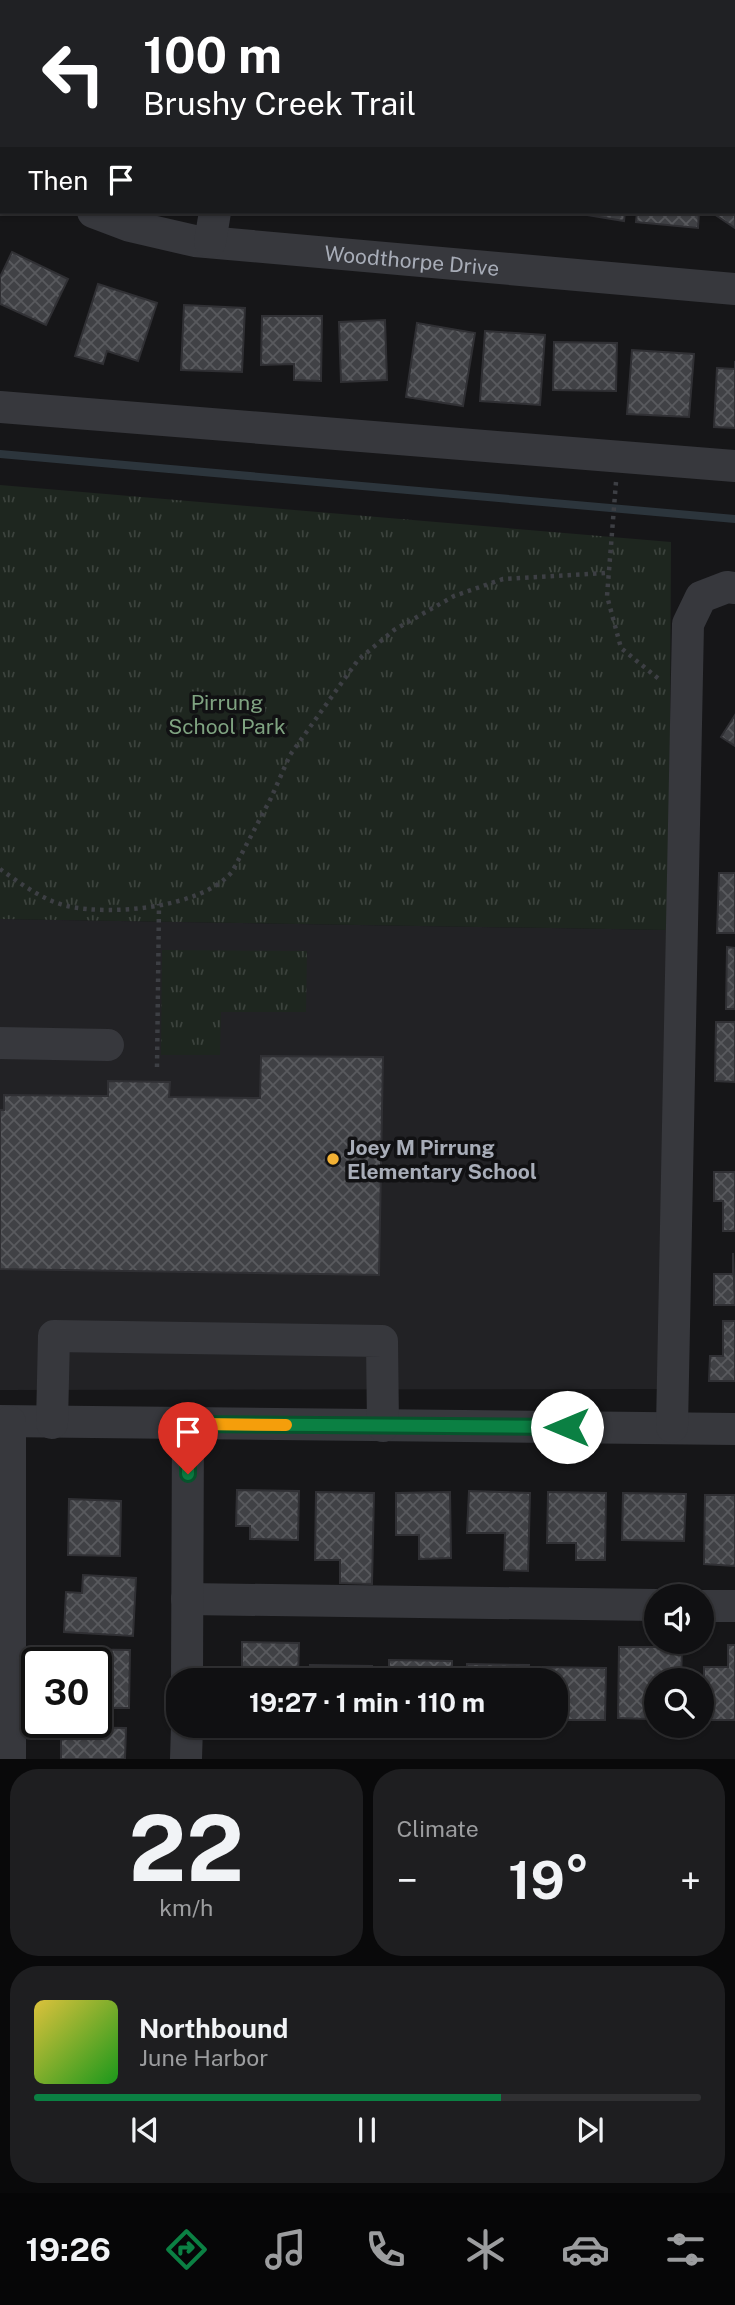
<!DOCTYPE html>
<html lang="en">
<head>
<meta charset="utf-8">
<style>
	:root { --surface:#101012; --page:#1e1e20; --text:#f1f3f6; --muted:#9c9d9f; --line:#303032; --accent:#0b8043 }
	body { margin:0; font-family:"Public Sans",sans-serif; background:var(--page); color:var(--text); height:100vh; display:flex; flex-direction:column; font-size:26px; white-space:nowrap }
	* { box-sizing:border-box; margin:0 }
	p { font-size:23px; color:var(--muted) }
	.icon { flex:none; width:38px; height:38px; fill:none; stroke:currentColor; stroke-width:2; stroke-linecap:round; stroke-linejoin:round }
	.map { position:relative; height:1759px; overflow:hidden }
	.side { display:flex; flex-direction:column; gap:10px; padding:10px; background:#09090a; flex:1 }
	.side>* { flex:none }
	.top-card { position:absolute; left:0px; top:0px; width:735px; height:214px; box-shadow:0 2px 5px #0004,0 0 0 2px var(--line); background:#202124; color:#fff; overflow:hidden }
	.tools { position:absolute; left:644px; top:1584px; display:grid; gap:14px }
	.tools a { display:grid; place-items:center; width:70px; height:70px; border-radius:50%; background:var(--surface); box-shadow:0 2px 5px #0004,0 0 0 2px var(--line); font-size:35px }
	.speed { position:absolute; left:21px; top:1647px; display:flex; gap:14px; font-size:35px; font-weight:700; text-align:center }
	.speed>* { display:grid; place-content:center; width:91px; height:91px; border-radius:50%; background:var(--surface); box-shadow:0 2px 5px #0004,0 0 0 2px var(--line); line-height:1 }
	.speed .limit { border:4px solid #111; border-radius:10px; background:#fff; color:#111 }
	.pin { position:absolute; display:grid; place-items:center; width:60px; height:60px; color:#fff; margin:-72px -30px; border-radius:50% 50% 50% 0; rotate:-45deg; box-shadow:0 0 7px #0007 }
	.pin .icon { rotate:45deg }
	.me { position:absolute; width:77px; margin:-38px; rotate:270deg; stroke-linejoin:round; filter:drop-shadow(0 0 5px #0008) }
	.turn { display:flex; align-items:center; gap:24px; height:147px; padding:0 28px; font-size:32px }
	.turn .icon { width:91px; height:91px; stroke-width:2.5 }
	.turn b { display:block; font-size:49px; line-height:60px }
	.then { display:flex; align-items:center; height:66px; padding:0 28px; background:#0003; gap:14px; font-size:26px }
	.big { font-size:52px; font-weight:700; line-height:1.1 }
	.side .card { flex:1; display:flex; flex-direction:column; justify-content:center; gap:10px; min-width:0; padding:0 24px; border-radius:28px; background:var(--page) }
	.side .dial { align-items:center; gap:0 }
	.dial b { font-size:91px; line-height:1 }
	.song { display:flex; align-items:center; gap:21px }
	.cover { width:84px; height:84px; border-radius:10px; background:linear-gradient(135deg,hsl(50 70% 55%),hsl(120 70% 35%)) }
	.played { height:7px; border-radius:4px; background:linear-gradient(90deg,var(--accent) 70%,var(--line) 70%) }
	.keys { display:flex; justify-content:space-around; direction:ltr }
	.heat { display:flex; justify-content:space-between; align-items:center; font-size:38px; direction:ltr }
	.side .tiles { flex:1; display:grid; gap:10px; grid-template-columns:1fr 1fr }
	.card:last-child { grid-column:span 2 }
	.trip { position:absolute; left:166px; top:1668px; width:402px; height:70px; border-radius:28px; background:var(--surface); box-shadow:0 2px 5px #0004,0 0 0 2px var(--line); font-weight:700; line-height:70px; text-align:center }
	.tab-bar { display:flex; height:112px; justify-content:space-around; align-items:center; background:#060607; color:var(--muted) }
	.tab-bar .icon { width:49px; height:49px }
	.tab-bar .active { color:var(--accent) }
	.tab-bar b { font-size:32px; color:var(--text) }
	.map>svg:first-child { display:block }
</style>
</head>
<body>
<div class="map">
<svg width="735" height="1759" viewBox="0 0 735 1759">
	<defs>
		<pattern id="park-tufts" width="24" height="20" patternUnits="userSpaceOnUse" patternTransform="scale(1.75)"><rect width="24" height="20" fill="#1e261f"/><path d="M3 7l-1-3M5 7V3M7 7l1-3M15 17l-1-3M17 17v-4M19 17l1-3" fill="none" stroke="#3c433d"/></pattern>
		<pattern id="building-cross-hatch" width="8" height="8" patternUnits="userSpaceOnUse" patternTransform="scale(1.75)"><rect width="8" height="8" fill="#404145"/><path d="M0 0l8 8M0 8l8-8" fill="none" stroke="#595a5e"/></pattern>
	</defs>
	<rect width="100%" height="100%" fill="#161618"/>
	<polygon fill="#222225" points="0,919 669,930 661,1389 0,1390"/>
	<g fill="url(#park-tufts)">
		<polygon points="0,485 671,542 669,930 0,919"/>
		<polygon points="162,950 307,951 306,1012 221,1012 220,1055 161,1055"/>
	</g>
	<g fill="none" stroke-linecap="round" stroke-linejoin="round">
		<polyline stroke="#2c353c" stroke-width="8" points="0,454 735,519"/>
	</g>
	<g fill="url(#building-cross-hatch)" stroke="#303034" stroke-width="2">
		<polygon points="222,0 268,0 269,2 220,2"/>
		<polygon points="623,0 696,0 698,2 624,2"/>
		<rect x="733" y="9" width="2" height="59"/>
		<polygon points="733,170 735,171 735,228 711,212 733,212"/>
		<polygon points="569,212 625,212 624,221"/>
		<polygon points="637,212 699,212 698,228 636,222"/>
		<polygon points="12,252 68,279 46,325 0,304 0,277"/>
		<polygon points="98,284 157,303 138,361 107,351 103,364 75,356"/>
		<polygon points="184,305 245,308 242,372 181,370"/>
		<polygon points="262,316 322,316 321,381 294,380 294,364 261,365"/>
		<polygon points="385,320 387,380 341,382 339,322"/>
		<polygon points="417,323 475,333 463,406 406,397"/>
		<polygon points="485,331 545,335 540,405 480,401"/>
		<polygon points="554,342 617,343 616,391 553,390"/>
		<polygon points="632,350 694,354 689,417 627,414"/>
		<polygon points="735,361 735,428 714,427 717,368 735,369"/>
		<polygon points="735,715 735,746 721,737"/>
		<polygon points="719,873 735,873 735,933 717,933"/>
		<polygon points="727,947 735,948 735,1009 726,1009"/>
		<polygon points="716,1022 735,1022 735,1082 715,1081"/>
		<polygon points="261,1056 383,1057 379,1275 0,1269 0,1110 4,1110 4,1095 108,1096 108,1081 170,1082 169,1097 260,1098"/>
		<polygon points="714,1172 735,1172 735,1231 723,1231 723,1201 714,1201"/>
		<polygon points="733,1253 735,1305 714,1305 714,1274 733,1274"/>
		<polygon points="723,1321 735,1321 735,1381 709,1381 710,1356 723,1356"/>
		<polygon points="237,1490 299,1491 298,1540 250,1539 250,1526 236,1526"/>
		<polygon points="469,1491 530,1493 528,1571 504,1570 505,1533 467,1533"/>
		<polygon points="316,1492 374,1493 372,1584 340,1583 340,1560 315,1560"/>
		<polygon points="450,1492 451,1558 419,1559 419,1535 396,1535 396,1493"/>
		<polygon points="548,1492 606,1493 605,1560 576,1560 576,1543 547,1543"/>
		<polygon points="623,1493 686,1494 684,1541 622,1540"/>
		<polygon points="705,1495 735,1495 735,1566 704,1564"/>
		<polygon points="69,1499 121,1501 120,1556 68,1555"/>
		<polygon points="83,1575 136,1578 133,1636 64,1632 66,1592 82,1593"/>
		<polygon points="242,1642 299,1643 298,1680 242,1680"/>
		<polygon points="728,1645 735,1645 735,1720 704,1720 704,1667 728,1667"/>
		<polygon points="619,1647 682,1647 681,1680 656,1680 656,1700 650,1700 650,1719 618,1718"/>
		<polygon points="61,1649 130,1650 129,1708 96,1708 96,1662 61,1662"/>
		<polygon points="389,1660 452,1661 452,1680 389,1680"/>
		<polygon points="467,1664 529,1665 528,1680 467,1680"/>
		<polygon points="310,1665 372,1666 372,1680 310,1680"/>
		<polygon points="543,1667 606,1668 605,1720 556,1720 556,1680 543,1680"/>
		<polygon points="61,1727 126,1728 125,1759 61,1759"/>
	</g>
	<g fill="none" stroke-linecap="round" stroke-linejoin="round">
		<g stroke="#3d3f44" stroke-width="4.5" stroke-dasharray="3.5 5" stroke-linecap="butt">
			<polyline points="0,188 2,186"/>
			<polyline points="616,482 607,596 621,648 660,680"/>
			<path d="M 0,869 C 20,883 42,900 67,906 C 111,916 201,908 232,872 L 271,798 L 290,755 L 358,660 L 394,630 L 454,596 L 503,579 L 607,573"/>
			<polyline points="157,1067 159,904"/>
		</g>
		<g stroke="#37383d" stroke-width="32">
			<polyline points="63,0 65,2"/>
			<polyline points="131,2 133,0"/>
			<polyline points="396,2 398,0"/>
			<polyline points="733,107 735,107"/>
			<polyline points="0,149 2,147"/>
			<path id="s1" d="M 93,212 L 130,226 L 195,241 L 735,289"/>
			<polyline points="210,242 215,212"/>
			<polyline points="0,407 735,466"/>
			<polyline points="0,1043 108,1045"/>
			<polyline points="0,1421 735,1429"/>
			<polyline points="52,1423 54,1336 382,1341 383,1426"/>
			<polyline points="672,1427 688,624 701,597 727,587 735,588"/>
			<polyline points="187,1599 656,1605"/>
			<polyline points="702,1606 735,1606"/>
			<polyline points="187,1680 188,1424"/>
			<polyline points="10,1759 10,1422"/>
			<polyline points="186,1759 187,1726"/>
		</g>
	</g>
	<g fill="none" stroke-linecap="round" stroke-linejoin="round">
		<defs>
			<polyline id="route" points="188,1474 188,1424 567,1427"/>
		</defs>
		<use href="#route" stroke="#07532c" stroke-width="18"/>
		<use href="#route" stroke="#0b8043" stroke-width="12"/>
		<polyline stroke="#f59e0b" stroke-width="12" points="200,1424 286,1425"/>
	</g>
	<circle fill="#f2b134" stroke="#111113" stroke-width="2.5" cx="333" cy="1159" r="7"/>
	<g text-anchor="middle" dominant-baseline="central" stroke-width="7" stroke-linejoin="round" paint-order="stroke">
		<g font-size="21" fill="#a8adb8" stroke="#111113">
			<text stroke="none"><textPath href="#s1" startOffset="324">Woodthorpe Drive</textPath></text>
		</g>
		<g font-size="21" fill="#7fa381" stroke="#111113">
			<text x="227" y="702">Pirrung<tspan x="227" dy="24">School Park</tspan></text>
		</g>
		<g font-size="21" font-weight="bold" fill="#a8adb8" stroke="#111113" text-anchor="start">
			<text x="347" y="1147">Joey M Pirrung<tspan x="347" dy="24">Elementary School</tspan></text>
		</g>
	</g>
</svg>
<div class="tools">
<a><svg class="icon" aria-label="sound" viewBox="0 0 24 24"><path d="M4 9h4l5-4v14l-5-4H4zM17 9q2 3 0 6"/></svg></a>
<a><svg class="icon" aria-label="search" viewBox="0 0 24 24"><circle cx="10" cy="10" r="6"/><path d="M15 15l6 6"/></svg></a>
</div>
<div class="speed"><div class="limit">30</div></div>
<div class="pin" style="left:188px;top:1474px;background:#d93025"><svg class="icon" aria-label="arrive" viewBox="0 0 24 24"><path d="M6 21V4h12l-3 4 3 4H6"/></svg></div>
<svg class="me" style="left:567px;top:1427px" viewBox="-20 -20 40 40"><circle r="19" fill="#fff"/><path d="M0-13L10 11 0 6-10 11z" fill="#0b8043"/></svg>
<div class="trip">19:27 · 1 min · 110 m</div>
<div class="top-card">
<div class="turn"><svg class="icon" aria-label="left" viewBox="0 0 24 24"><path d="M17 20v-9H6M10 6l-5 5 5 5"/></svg><div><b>100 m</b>Brushy Creek Trail</div></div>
<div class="then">Then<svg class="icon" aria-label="arrive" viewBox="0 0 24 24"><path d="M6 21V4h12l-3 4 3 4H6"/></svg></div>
</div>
</div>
<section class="side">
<div class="tiles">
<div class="card dial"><b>22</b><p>km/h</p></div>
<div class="card"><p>Climate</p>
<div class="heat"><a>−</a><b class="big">19°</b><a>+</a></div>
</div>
<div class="card">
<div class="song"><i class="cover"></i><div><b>Northbound</b><p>June Harbor</p></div></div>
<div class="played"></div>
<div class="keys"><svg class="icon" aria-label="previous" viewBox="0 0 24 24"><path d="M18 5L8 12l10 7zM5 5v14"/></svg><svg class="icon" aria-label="pause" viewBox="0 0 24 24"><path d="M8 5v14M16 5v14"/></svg><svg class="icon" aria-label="next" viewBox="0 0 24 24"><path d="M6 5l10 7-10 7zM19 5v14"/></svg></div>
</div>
</div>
</section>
<nav class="tab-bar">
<b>19:26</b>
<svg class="icon active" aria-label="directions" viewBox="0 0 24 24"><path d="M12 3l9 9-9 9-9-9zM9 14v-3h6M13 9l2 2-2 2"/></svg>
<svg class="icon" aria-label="music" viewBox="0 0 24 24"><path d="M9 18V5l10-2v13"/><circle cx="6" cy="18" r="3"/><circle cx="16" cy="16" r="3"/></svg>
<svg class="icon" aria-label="phone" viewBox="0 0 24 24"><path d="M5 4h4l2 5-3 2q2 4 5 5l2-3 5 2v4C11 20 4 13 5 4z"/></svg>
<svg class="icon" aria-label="climate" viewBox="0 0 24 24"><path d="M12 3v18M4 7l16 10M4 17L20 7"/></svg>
<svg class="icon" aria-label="car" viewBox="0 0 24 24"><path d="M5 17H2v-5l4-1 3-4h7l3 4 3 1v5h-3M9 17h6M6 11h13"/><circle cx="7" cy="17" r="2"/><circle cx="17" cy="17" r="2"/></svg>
<svg class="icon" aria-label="filters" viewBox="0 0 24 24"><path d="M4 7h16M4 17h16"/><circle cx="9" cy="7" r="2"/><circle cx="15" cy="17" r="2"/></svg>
</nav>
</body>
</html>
